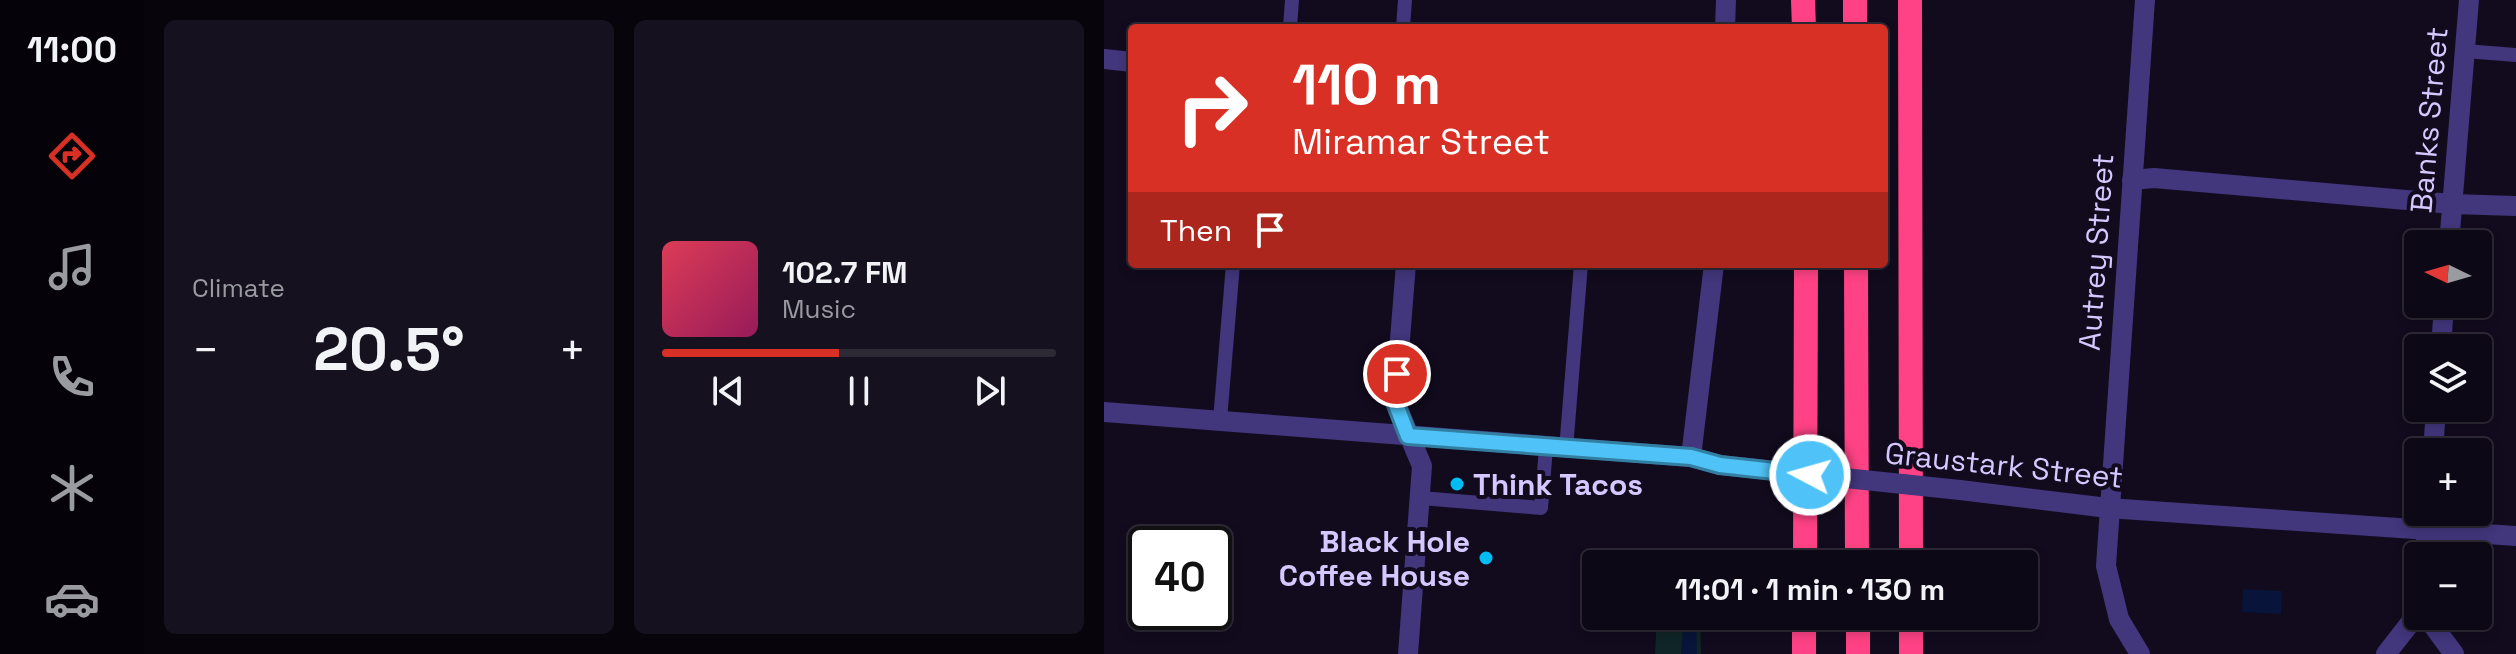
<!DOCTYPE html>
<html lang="en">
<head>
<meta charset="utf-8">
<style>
	:root { --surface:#0d0816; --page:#16111f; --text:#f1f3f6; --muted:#9a9aa1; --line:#2d2935; --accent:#d93025 }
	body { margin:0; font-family:"Space Grotesk",sans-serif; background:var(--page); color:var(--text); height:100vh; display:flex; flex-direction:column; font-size:30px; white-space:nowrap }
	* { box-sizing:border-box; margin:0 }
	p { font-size:26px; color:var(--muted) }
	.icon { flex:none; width:44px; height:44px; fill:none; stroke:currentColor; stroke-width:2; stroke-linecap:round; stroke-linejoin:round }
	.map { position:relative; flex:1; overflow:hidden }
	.drawer { display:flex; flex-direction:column; gap:20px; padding:20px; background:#07040c; width:960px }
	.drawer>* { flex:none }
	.banner { position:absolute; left:24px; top:24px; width:760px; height:244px; border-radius:8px; box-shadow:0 4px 12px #0003,0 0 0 2px var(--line); background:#d93025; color:#fff; overflow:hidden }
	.needle { width:52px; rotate:275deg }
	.fabs { position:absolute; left:1300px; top:230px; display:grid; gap:16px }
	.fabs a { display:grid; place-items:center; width:88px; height:88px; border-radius:8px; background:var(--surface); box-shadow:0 4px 12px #0003,0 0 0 2px var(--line); font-size:40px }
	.speed { position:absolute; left:24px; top:526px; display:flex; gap:16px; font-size:40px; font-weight:700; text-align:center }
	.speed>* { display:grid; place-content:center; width:104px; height:104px; border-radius:50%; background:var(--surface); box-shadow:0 4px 12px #0003,0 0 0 2px var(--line); line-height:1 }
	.speed .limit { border:4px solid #111; border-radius:12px; background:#fff; color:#111 }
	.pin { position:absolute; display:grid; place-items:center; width:68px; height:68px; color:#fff; margin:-34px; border:4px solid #fff; border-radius:50%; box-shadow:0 2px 8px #0007 }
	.me { position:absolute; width:88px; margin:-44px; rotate:276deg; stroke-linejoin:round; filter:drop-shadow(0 0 6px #0008) }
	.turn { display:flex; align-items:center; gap:28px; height:168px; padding:0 32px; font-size:36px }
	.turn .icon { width:104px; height:104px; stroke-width:2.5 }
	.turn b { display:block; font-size:56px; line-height:68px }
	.then { display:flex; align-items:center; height:76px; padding:0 32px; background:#0003; gap:16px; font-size:30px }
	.big { font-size:60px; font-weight:700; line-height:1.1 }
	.drawer .card { flex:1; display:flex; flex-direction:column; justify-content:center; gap:12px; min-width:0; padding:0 28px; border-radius:12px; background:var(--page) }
	.song { display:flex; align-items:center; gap:24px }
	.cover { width:96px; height:96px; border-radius:12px; background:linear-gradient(135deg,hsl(350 70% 55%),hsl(330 70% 35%)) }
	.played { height:8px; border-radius:4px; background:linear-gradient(90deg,var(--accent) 45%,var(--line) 45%) }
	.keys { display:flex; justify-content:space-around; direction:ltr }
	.heat { display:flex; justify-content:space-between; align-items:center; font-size:44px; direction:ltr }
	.drawer .tiles { flex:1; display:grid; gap:20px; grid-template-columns:repeat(2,1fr) }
	.trip { position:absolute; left:478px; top:550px; width:456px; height:80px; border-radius:8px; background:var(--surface); box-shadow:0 4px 12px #0003,0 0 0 2px var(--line); font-weight:700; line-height:80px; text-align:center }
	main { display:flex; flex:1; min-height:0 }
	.dock { display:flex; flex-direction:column; width:144px; justify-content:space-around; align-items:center; background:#050309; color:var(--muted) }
	.dock .icon { width:56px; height:56px }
	.dock .on { color:var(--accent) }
	.dock b { font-size:36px; color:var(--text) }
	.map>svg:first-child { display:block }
</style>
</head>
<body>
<main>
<nav class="dock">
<b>11:00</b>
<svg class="icon on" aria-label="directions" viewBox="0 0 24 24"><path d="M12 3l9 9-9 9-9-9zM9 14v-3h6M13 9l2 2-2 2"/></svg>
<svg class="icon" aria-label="music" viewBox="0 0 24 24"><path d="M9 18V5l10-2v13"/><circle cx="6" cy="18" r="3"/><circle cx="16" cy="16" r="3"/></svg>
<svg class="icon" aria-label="phone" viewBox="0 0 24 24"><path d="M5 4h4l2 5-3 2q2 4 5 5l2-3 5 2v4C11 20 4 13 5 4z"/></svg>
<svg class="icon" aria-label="climate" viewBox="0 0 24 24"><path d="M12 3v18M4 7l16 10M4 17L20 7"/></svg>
<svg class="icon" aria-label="car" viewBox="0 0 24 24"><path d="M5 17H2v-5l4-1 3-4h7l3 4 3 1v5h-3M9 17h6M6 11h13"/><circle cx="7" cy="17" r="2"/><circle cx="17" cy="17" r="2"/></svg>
</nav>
<section class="drawer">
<div class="tiles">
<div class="card"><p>Climate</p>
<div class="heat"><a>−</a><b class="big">20.5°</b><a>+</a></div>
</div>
<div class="card">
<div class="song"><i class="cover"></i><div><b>102.7 FM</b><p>Music</p></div></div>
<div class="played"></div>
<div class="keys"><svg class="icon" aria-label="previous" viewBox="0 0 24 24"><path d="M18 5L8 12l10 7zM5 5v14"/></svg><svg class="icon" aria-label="pause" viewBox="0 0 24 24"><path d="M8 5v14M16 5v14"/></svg><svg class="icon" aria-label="next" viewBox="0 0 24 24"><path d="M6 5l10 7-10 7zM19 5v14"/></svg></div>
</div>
</div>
</section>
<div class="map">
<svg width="1412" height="654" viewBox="0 0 1412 654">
	<rect width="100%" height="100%" fill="#110b1d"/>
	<polygon fill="#0f2527" points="553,616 596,616 597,654 551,654"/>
	<g fill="#081439">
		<polygon points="1139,589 1178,591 1177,614 1138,612"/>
		<polygon points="580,616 592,616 593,654 577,654"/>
	</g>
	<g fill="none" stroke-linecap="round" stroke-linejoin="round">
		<g stroke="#42367c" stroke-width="14">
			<polyline points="186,28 188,0"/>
			<polyline points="299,28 301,0"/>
			<polyline points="1361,51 1412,55"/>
			<polyline points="116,420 129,264"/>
			<polyline points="462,449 477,264"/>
			<polyline points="317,498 437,508 442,448"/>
		</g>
		<g stroke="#42367c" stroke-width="20">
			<polyline points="621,28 622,0"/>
			<polyline points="0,59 28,62"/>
			<polyline points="1028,180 1050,178 1348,204 1412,206"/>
			<polyline points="302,264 291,402 318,466 304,654"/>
			<polyline points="587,457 610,264"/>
			<polyline points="1321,556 1323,529"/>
			<polyline points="1322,616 1350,654"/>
			<polyline points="1036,654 1015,619 1002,566 1041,0"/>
			<polyline points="1282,654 1314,613"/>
		</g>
		<g stroke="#42367c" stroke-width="20">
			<polyline points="1345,244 1365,0"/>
			<polyline points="1337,348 1340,304"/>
			<polyline points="0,412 587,457 616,465"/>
			<polyline points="1329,452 1332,408"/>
			<polyline points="856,490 1004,508 1412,536"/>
		</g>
		<g stroke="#ff4285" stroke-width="24">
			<polyline points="699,0 700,28"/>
			<polyline points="751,0 751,28"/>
			<polyline points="806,0 807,564"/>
			<polyline points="752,264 753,564"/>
			<polyline points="701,564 702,264"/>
			<polyline points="754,616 754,654"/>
			<polyline points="807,616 807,654"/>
			<polyline points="700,654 700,616"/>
		</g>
		<polyline stroke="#42367c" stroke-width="20" points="616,465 856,490"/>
	</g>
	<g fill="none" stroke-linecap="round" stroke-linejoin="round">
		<defs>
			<polyline id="route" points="293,374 291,402 304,436 587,457 616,465 706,475"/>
		</defs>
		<use href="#route" stroke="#337fa1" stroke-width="20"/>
		<use href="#route" stroke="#4fc3f7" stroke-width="14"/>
	</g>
	<g fill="#00bcf2" stroke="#110b1d" stroke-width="3">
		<circle cx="353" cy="484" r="8"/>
		<circle cx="382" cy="558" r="8"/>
	</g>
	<g text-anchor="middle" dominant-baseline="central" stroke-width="8" stroke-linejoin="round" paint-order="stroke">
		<g font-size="30" fill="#d5c7ff" stroke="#110b1d">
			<text transform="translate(1325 120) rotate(-85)">Banks Street</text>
			<text transform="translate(992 252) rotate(-86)">Autrey Street</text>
			<text transform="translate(900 465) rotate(6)">Graustark Street</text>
		</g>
		<g font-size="30" font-weight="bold" fill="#d5c7ff" stroke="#110b1d" text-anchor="start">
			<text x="369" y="484">Think Tacos</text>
			<text x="366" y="541" text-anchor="end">Black Hole<tspan x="366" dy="34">Coffee House</tspan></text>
		</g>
	</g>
</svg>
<div class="fabs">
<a><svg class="needle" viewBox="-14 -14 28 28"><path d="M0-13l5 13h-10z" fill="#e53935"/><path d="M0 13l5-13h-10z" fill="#9a9aa1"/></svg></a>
<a><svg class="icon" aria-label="layers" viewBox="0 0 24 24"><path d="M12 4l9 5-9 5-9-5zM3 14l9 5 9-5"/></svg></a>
<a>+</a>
<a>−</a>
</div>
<div class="speed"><div class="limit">40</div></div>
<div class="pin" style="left:293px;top:374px;background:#d93025"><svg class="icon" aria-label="arrive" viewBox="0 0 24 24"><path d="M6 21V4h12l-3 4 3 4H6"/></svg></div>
<svg class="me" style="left:706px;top:475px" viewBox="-20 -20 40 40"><circle r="17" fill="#4fc3f7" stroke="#fff" stroke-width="3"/><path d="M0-11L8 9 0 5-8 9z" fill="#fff"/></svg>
<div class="trip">11:01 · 1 min · 130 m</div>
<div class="banner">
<div class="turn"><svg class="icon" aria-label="right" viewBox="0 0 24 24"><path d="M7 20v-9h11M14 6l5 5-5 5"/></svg><div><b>110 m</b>Miramar Street</div></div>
<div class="then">Then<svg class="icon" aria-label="arrive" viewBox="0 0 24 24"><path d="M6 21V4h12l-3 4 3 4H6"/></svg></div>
</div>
</div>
</main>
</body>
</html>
